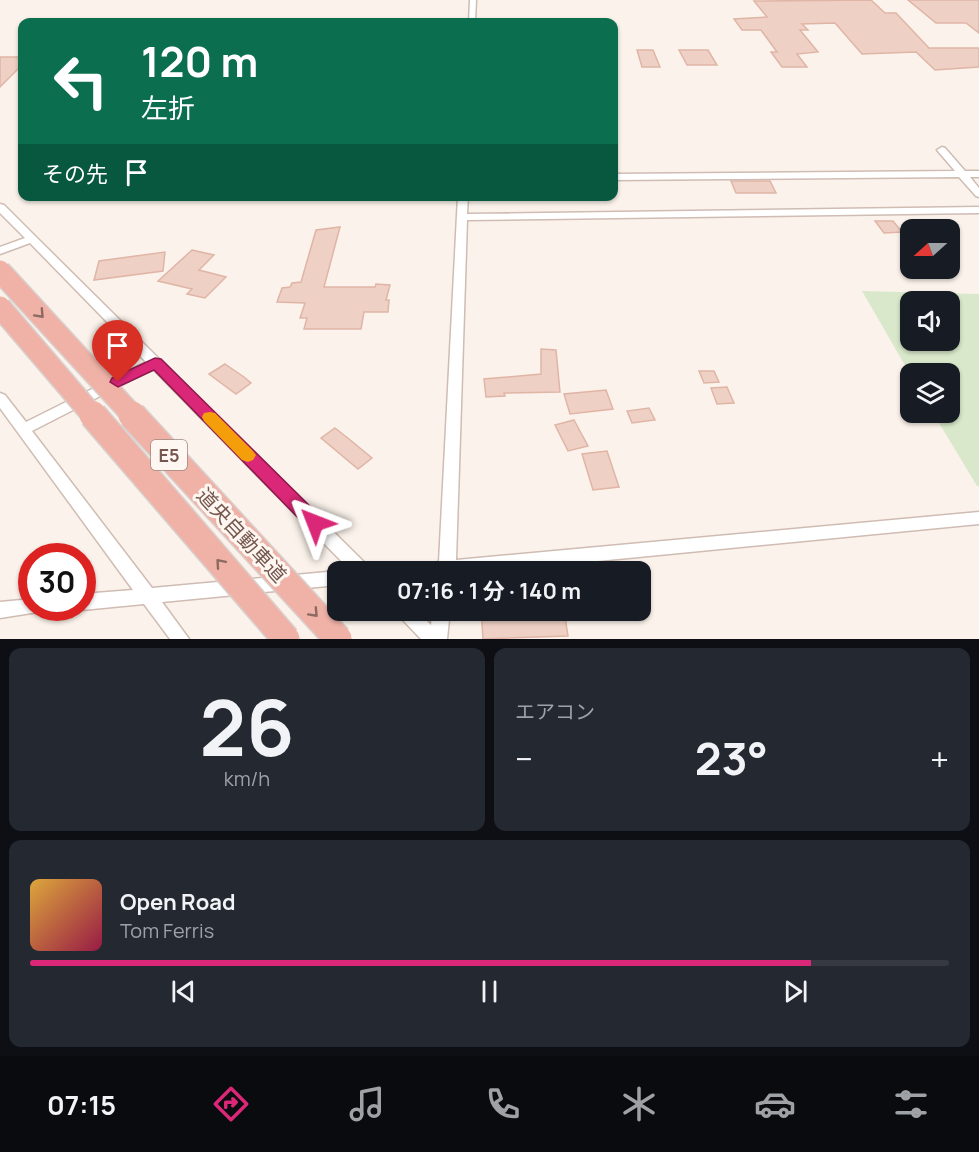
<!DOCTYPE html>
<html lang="ja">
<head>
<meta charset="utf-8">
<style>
	:root { --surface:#171b24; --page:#242831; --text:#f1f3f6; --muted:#9ea1a6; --line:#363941; --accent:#db2777 }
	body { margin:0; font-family:Manrope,"Noto Sans JP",sans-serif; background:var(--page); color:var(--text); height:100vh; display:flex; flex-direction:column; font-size:22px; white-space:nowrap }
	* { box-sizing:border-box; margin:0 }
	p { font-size:20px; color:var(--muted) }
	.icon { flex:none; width:33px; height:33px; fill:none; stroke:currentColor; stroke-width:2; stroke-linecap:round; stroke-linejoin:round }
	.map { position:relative; height:639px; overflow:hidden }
	.side { display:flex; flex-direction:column; gap:9px; padding:9px; background:#0d0f14; flex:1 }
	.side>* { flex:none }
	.banner { position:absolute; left:18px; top:18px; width:600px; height:183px; border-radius:12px; box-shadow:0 2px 4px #0004; background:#0b6e4f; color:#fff; overflow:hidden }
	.needle { width:39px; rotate:249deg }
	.fabs { position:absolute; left:900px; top:219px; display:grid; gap:12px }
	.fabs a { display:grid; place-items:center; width:60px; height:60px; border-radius:12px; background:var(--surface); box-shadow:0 2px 4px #0004; font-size:30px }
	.speed { position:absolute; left:18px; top:543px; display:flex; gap:12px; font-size:30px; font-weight:700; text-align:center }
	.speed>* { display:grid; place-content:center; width:78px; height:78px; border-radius:50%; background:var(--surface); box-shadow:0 2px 4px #0004; line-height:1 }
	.speed .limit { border:9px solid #d22; background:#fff; color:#111 }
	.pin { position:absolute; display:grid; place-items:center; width:51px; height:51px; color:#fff; margin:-62px -26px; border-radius:50% 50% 50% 0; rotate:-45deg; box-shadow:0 0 6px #0007 }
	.pin .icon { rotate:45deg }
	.me { position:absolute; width:66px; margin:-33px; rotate:315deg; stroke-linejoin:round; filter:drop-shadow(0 0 4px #0008) }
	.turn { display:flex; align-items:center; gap:21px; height:126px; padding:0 24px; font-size:27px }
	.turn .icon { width:78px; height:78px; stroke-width:2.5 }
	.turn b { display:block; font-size:42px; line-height:51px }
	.then { display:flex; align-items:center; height:57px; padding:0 24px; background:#0003; gap:12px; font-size:22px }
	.big { font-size:45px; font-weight:700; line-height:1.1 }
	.side .widget { flex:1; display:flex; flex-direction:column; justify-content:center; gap:9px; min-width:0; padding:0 21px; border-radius:12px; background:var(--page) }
	.side .dial { align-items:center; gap:0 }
	.dial b { font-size:78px; line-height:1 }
	.song { display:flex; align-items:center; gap:18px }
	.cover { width:72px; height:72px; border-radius:9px; background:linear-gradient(135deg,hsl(40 70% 55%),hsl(340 70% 35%)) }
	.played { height:6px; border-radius:3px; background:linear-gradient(90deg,var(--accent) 85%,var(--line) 85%) }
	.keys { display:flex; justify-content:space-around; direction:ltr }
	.heat { display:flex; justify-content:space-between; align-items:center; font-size:33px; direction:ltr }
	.side .tiles { flex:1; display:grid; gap:9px; grid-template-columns:1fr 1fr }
	.widget:last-child { grid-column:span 2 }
	.trip { position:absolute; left:327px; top:561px; width:324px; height:60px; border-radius:12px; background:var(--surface); box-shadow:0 2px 4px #0004; font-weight:700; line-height:60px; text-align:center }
	.menu { display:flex; height:96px; justify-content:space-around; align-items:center; background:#090b0e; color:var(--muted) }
	.menu .icon { width:42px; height:42px }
	.menu .on { color:var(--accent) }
	.menu b { font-size:27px; color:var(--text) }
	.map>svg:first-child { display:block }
</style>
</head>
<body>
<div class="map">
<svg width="979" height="639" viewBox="0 0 979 639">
	<rect width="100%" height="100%" fill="#fbf3eb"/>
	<path fill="#d9e8ca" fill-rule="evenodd" d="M 862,291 L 979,294 L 979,486 L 977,486 L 933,413 L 950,412 L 950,374 L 910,374 ZM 910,302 L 950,302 L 950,340 L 910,340 Z"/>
	<g fill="#eed0c4" stroke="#e0b5a6" stroke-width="1.5">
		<polygon points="871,0 885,13 896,13 929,48 979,48 979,67 935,70 916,52 862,54 835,23 802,24 808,30 800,30 818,52 797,54 807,67 782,67 771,52 777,52 761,30 742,30 734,19 767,17 754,1"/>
		<polygon points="908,0 979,0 979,33 966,23 936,23"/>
		<polygon points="637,50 653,50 660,67 642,67"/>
		<polygon points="679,50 708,50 717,65 687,65"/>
		<polygon points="0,57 22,57 22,65 0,87"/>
		<polygon points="731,181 770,181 776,193 736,193"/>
		<polygon points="875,221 893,221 902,232 884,233"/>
		<polygon points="340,227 324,287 375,287 376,284 390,285 386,300 389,300 388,312 364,312 361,329 304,329 307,318 300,318 305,303 277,302 282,288 290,287 292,283 301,282 316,230"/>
		<polygon points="192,250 214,255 199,270 226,277 205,298 187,294 192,289 158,281"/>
		<polygon points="165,252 163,271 94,280 99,261"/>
		<polygon points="541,349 556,350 560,392 504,393 505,396 486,397 484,379 541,374"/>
		<polygon points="225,364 244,377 251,383 236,394 209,374"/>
		<polygon points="699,371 714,371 719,382 704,383"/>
		<polygon points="727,387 734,403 717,404 711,388"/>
		<polygon points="606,390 613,409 570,414 564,394"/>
		<polygon points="649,408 655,420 632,423 627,411"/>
		<polygon points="574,420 588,446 568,451 555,425"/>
		<polygon points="335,428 349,439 372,458 358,469 321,438"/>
		<polygon points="607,451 619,487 593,490 582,454"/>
		<polygon points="481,610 564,610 568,636 483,639"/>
	</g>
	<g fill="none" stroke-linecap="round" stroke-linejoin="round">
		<defs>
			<g id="street">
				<polygon points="470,0 476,0 475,22 469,22"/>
				<polygon points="942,147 945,148 965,171 979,171 979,177 970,177 979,188 979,197 976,196 959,177 614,180 614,174 955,171 937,150"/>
				<polygon points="458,196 468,196 467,214 979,207 979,213 467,220 456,560 979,512 979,524 484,572 396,572 398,567 439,562"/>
				<polygon points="0,204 4,205 36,237 369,567 371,572 352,572 153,369 32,431 152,588 338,571 340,572 338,572 338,585 162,602 189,639 170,639 144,604 82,610 76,608 82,608 82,594 133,590 0,408 0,393 5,395 26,422 146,362 30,243 0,254 0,247 25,238 0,213"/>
				<polygon points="32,599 32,608 40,608 38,612 0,618 0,602"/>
				<polygon points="396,610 416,610 431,625 433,610 450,610 447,639 421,639 398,615"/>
			</g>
		</defs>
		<use href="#street" stroke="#cfbcb3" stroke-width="3"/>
		<use href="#street" fill="#fff" fill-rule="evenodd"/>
		<defs>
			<g id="highway-bridge-far1">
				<polyline points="0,271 134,417"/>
				<polyline points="0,307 94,417"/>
			</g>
			<g id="highway-bridge">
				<polyline points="93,415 286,639"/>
				<polyline points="132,415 338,639"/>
			</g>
		</defs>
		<use href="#highway-bridge-far1" stroke="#d8d0ce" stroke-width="24" stroke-linecap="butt"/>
		<use href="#highway-bridge" stroke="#d8d0ce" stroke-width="30" stroke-linecap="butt"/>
		<use href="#highway-bridge-far1" stroke="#f0b2a7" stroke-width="21"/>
		<use href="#highway-bridge" stroke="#f0b2a7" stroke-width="27"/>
	</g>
	<defs><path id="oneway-chevron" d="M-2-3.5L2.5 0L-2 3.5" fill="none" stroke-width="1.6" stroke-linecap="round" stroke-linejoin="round" transform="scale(1.5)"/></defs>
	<g stroke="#8d6a61">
		<use href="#oneway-chevron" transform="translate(40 314) rotate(47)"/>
		<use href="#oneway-chevron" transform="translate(220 563) rotate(-131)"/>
		<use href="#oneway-chevron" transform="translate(314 613) rotate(47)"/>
	</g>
	<polygon fill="#db2777" stroke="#8e194d" stroke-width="1.5" points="155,358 161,359 322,518 324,523 322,529 315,531 309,529 154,370 118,387 110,382 112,378"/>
	<polygon fill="#f59e0b" points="210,412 215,413 253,451 256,455 253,460 248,462 242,460 204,421 202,417 204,413"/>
	<g text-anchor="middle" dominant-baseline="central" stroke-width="6" stroke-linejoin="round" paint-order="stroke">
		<rect fill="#fef7f1" stroke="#9d8880" stroke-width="1.5" x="151" y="440" width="36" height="30" rx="4.5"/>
		<g font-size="18" font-weight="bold" fill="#74584f">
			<text x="169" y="455">E5</text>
		</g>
		<g font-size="20" fill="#74584f" stroke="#fef7f1">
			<text transform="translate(242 535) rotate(47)">道央自動車道</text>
		</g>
	</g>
</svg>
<div class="fabs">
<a><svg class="needle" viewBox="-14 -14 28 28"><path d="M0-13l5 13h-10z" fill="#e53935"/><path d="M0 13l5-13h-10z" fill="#9ea1a6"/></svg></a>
<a><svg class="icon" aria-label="sound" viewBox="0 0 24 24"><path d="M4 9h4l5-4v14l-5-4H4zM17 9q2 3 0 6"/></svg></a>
<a><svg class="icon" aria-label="layers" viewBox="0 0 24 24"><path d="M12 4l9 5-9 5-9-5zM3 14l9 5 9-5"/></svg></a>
</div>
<div class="speed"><div class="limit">30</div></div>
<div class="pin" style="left:118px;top:382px;background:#d93025"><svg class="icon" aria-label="arrive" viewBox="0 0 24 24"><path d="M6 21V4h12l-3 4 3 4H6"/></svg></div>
<svg class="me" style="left:315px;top:523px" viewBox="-20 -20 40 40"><path d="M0-17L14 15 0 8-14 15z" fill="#db2777" stroke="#fff" stroke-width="4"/></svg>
<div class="trip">07:16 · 1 分 · 140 m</div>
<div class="banner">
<div class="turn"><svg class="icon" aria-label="left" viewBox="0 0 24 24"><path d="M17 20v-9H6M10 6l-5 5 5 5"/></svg><div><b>120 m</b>左折</div></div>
<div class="then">その先<svg class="icon" aria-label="arrive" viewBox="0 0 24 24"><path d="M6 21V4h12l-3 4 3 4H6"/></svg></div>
</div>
</div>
<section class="side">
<div class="tiles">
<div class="widget dial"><b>26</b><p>km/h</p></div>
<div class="widget"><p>エアコン</p>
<div class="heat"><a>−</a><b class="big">23°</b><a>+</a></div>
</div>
<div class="widget">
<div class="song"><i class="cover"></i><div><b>Open Road</b><p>Tom Ferris</p></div></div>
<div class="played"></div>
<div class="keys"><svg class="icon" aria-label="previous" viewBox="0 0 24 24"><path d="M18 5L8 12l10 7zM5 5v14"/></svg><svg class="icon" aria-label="pause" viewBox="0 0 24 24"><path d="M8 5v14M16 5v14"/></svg><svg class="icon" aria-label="next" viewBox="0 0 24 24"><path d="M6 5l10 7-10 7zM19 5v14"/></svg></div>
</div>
</div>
</section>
<nav class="menu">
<b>07:15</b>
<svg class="icon on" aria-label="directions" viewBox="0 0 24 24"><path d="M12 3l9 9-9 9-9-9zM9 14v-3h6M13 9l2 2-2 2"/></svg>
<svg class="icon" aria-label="music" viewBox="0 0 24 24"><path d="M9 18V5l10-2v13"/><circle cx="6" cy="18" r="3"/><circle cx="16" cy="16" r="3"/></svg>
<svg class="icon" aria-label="phone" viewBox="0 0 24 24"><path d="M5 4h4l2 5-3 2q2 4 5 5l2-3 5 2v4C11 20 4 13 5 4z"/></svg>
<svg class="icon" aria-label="climate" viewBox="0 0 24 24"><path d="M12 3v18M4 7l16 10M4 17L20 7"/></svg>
<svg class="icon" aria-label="car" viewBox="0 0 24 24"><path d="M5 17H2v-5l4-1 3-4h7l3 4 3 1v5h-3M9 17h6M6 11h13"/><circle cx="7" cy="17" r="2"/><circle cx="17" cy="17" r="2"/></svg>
<svg class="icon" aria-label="filters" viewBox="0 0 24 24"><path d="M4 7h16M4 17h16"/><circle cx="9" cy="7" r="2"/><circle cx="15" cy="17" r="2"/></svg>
</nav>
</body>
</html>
